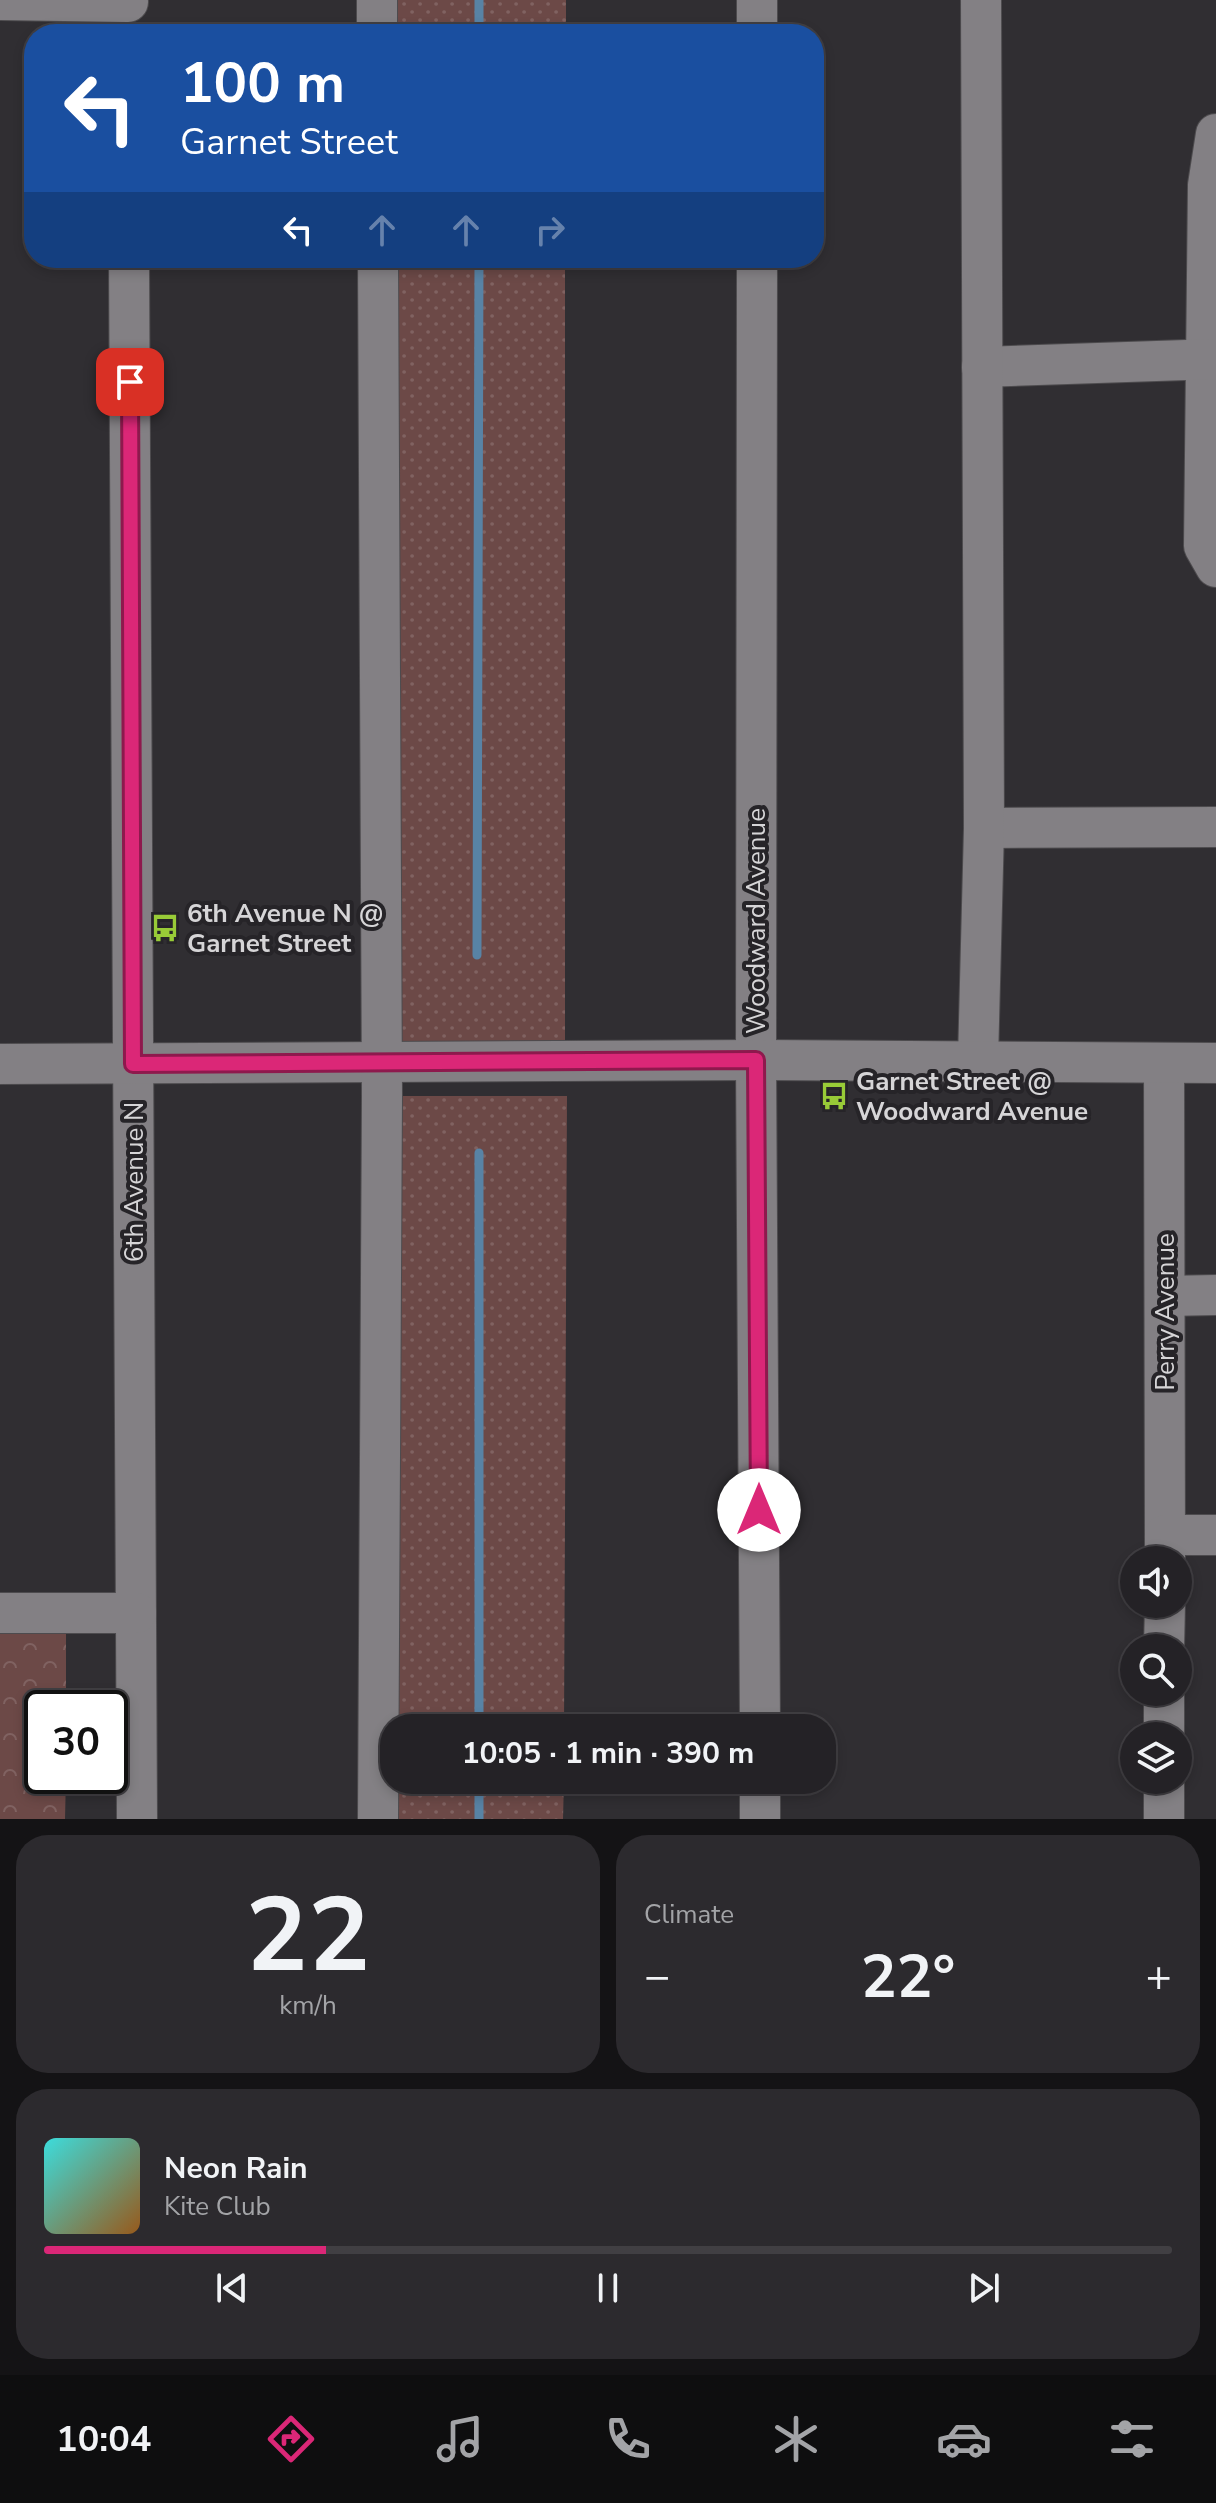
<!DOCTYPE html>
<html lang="en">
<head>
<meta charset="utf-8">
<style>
	:root { --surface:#242226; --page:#2c2a2e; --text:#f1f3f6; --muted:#a3a4a7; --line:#413f43; --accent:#db2777 }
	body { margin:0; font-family:"Nunito Sans",sans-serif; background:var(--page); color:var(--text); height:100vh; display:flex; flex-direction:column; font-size:30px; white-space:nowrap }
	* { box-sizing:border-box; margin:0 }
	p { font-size:26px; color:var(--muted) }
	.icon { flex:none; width:44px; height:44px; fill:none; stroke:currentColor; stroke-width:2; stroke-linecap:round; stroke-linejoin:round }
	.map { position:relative; height:1819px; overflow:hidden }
	.details { display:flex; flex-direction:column; gap:16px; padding:16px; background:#141315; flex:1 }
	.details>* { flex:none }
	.top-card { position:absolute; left:24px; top:24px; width:800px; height:244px; border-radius:32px; box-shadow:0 4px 12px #0003,0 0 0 2px var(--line); background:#1a4fa0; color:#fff; overflow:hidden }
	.tools { position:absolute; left:1120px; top:1546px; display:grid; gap:16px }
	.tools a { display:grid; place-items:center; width:72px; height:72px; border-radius:50%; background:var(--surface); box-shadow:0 4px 12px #0003,0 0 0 2px var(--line); font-size:40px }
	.speed { position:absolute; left:24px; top:1690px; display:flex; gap:16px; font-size:40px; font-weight:700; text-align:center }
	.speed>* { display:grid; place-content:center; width:104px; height:104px; border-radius:50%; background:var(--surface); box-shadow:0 4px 12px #0003,0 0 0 2px var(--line); line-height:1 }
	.speed .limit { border:4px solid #111; border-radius:12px; background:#fff; color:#111 }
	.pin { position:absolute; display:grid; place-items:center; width:68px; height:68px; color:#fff; margin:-34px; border-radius:16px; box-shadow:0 4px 12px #0006 }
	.me { position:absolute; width:88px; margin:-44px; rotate:0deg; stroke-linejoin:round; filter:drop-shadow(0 0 6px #0008) }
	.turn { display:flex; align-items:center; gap:28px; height:168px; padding:0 24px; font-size:36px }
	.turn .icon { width:104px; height:104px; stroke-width:2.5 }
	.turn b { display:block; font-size:56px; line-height:68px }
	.lanes { display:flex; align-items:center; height:76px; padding:0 24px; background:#0003; justify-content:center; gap:40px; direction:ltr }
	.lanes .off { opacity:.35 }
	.big { font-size:60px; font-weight:700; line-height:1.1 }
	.details .card { flex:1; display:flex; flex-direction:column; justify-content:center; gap:12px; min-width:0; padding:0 28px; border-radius:32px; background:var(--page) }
	.details .dial { align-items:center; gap:0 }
	.dial b { font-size:104px; line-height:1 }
	.song { display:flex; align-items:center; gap:24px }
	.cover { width:96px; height:96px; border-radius:12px; background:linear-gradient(135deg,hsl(180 70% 55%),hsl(30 70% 35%)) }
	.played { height:8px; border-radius:4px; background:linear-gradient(90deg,var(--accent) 25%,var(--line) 25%) }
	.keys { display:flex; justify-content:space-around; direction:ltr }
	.heat { display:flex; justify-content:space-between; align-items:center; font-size:44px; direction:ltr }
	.details .tiles { flex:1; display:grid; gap:16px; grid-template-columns:1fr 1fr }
	.card:last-child { grid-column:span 2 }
	.trip { position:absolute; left:380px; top:1714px; width:456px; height:80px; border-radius:32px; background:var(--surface); box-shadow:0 4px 12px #0003,0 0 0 2px var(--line); font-weight:700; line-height:80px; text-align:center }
	.dock { display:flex; height:128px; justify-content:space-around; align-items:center; background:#0e0e0f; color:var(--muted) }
	.dock .icon { width:56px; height:56px }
	.dock .selected { color:var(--accent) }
	.dock b { font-size:36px; color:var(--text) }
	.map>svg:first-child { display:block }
</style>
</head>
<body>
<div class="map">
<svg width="1216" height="1819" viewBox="0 0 1216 1819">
	<defs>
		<pattern id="grass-dots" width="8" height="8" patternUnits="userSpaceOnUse" patternTransform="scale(2)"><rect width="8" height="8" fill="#6c4947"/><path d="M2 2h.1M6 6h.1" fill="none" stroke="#806261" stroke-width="1.8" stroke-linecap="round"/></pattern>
		<pattern id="park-crowns" width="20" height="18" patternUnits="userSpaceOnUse" patternTransform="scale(2)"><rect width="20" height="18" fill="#6c4947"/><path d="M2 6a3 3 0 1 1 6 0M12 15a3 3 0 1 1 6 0" fill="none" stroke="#806261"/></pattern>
	</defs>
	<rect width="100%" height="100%" fill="#302e32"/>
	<g fill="url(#grass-dots)">
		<rect x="377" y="0" width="189" height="34"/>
		<polygon points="378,258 565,258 565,1042 382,1042"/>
		<polygon points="382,1096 567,1096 564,1728 394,1728 394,1780 564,1780 563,1819 378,1819"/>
	</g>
	<polygon fill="url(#park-crowns)" points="0,1629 66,1629 66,1708 42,1708 42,1776 66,1776 65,1819 0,1819"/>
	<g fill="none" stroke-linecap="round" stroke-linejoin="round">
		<g stroke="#5883a5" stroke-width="9">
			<polyline points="479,34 479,0"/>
			<polyline points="477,955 479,258"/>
			<polyline points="479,1153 479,1728"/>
			<polyline points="479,1780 479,1819"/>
		</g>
		<defs>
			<g id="minor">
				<polyline points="0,0 128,2"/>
				<polyline points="757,0 757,34"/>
				<polyline points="377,34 377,0"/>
				<polyline points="1216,134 1208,185 1204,546 1216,567"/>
				<polyline points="129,258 137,1819"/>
				<polyline points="757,258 756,1060 760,1728"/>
				<polyline points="982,367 1216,359"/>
				<polyline points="984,828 1216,827"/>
				<polyline points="978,1060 984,828 981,0"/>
				<polyline points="1164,1063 1165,1560"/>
				<polyline points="0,1064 756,1060 1216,1063"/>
				<polyline points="1165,1296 1216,1295"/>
				<polyline points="1165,1535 1216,1535"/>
				<polyline points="0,1613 136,1613"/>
				<polyline points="1164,1648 1165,1604"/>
				<polyline points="1164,1736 1164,1692"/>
				<polyline points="760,1780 760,1819"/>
				<polyline points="378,1819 382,1096 378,258"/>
				<polyline points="1164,1819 1164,1780"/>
			</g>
		</defs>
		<use href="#minor" stroke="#4d4b4e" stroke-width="42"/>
		<use href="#minor" stroke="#838084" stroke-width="40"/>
	</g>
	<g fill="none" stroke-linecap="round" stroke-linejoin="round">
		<defs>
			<polyline id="route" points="130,382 133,1064 756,1060 759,1510"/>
		</defs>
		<use href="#route" stroke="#8e194d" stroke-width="20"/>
		<use href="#route" stroke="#db2777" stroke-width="14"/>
	</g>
	<defs>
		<symbol id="bus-bare" viewBox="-9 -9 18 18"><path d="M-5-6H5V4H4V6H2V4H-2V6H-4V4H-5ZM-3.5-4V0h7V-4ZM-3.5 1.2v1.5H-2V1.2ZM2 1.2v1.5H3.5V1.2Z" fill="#98cb37" stroke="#262428" stroke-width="2.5" paint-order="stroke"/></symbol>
	</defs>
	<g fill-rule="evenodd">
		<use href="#bus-bare" x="145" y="908" width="40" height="40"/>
		<use href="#bus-bare" x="814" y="1076" width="40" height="40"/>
	</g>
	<g text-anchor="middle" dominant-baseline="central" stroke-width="8" stroke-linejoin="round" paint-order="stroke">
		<g font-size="26" font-weight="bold" fill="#d6d5d7" stroke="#262428" text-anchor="start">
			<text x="187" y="913">6th Avenue N @<tspan x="187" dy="30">Garnet Street</tspan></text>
			<text x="856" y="1081">Garnet Street @<tspan x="856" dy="30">Woodward Avenue</tspan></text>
		</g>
		<g font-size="26" fill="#d6d5d7" stroke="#262428">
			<text transform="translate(756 921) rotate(-90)">Woodward Avenue</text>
			<text transform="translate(134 1182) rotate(-90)">6th Avenue N</text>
			<text transform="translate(1165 1312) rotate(-90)">Perry Avenue</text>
		</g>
	</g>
</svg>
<div class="tools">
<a><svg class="icon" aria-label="sound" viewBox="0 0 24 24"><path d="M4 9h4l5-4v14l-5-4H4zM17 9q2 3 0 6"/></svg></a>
<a><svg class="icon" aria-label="search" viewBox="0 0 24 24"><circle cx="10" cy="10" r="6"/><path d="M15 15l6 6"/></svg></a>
<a><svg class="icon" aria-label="layers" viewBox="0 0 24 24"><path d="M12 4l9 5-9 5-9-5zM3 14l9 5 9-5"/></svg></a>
</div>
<div class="speed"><div class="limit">30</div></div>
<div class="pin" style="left:130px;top:382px;background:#d93025"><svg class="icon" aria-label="arrive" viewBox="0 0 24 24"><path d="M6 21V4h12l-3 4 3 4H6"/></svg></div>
<svg class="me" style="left:759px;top:1510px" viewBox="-20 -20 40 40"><circle r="19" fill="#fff"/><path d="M0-13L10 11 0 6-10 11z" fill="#db2777"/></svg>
<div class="trip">10:05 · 1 min · 390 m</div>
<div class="top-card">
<div class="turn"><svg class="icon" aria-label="left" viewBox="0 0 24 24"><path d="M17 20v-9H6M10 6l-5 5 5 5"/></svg><div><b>100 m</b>Garnet Street</div></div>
<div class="lanes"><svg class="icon" aria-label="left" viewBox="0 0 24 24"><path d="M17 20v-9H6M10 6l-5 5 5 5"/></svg><svg class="icon off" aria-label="ahead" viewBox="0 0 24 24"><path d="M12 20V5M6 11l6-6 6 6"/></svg><svg class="icon off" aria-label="ahead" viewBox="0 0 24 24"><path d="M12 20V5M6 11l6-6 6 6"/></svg><svg class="icon off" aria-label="right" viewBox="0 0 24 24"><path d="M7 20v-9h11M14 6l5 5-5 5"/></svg></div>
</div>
</div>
<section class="details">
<div class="tiles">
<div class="card dial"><b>22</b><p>km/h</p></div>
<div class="card"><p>Climate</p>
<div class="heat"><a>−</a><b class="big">22°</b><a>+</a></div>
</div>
<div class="card">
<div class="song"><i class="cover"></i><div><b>Neon Rain</b><p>Kite Club</p></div></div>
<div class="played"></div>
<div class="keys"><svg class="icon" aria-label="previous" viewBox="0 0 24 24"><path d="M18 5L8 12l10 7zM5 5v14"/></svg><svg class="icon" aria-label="pause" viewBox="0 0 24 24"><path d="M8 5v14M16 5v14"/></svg><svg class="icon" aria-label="next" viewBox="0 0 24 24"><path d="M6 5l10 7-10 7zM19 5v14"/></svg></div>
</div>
</div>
</section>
<nav class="dock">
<b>10:04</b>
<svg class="icon selected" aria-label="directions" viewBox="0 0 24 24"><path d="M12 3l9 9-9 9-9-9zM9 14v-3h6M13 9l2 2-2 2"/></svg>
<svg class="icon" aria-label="music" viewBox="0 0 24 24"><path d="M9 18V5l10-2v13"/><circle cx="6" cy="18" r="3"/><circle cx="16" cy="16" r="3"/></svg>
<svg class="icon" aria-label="phone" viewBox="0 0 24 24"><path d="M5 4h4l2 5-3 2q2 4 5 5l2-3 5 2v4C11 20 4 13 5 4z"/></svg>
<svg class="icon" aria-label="climate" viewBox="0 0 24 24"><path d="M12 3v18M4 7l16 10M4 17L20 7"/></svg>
<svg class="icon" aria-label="car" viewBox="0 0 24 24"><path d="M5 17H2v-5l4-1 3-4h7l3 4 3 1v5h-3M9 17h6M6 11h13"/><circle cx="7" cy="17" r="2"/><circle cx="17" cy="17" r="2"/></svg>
<svg class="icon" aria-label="filters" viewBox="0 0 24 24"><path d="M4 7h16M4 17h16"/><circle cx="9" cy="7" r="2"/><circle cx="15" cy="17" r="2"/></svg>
</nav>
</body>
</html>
